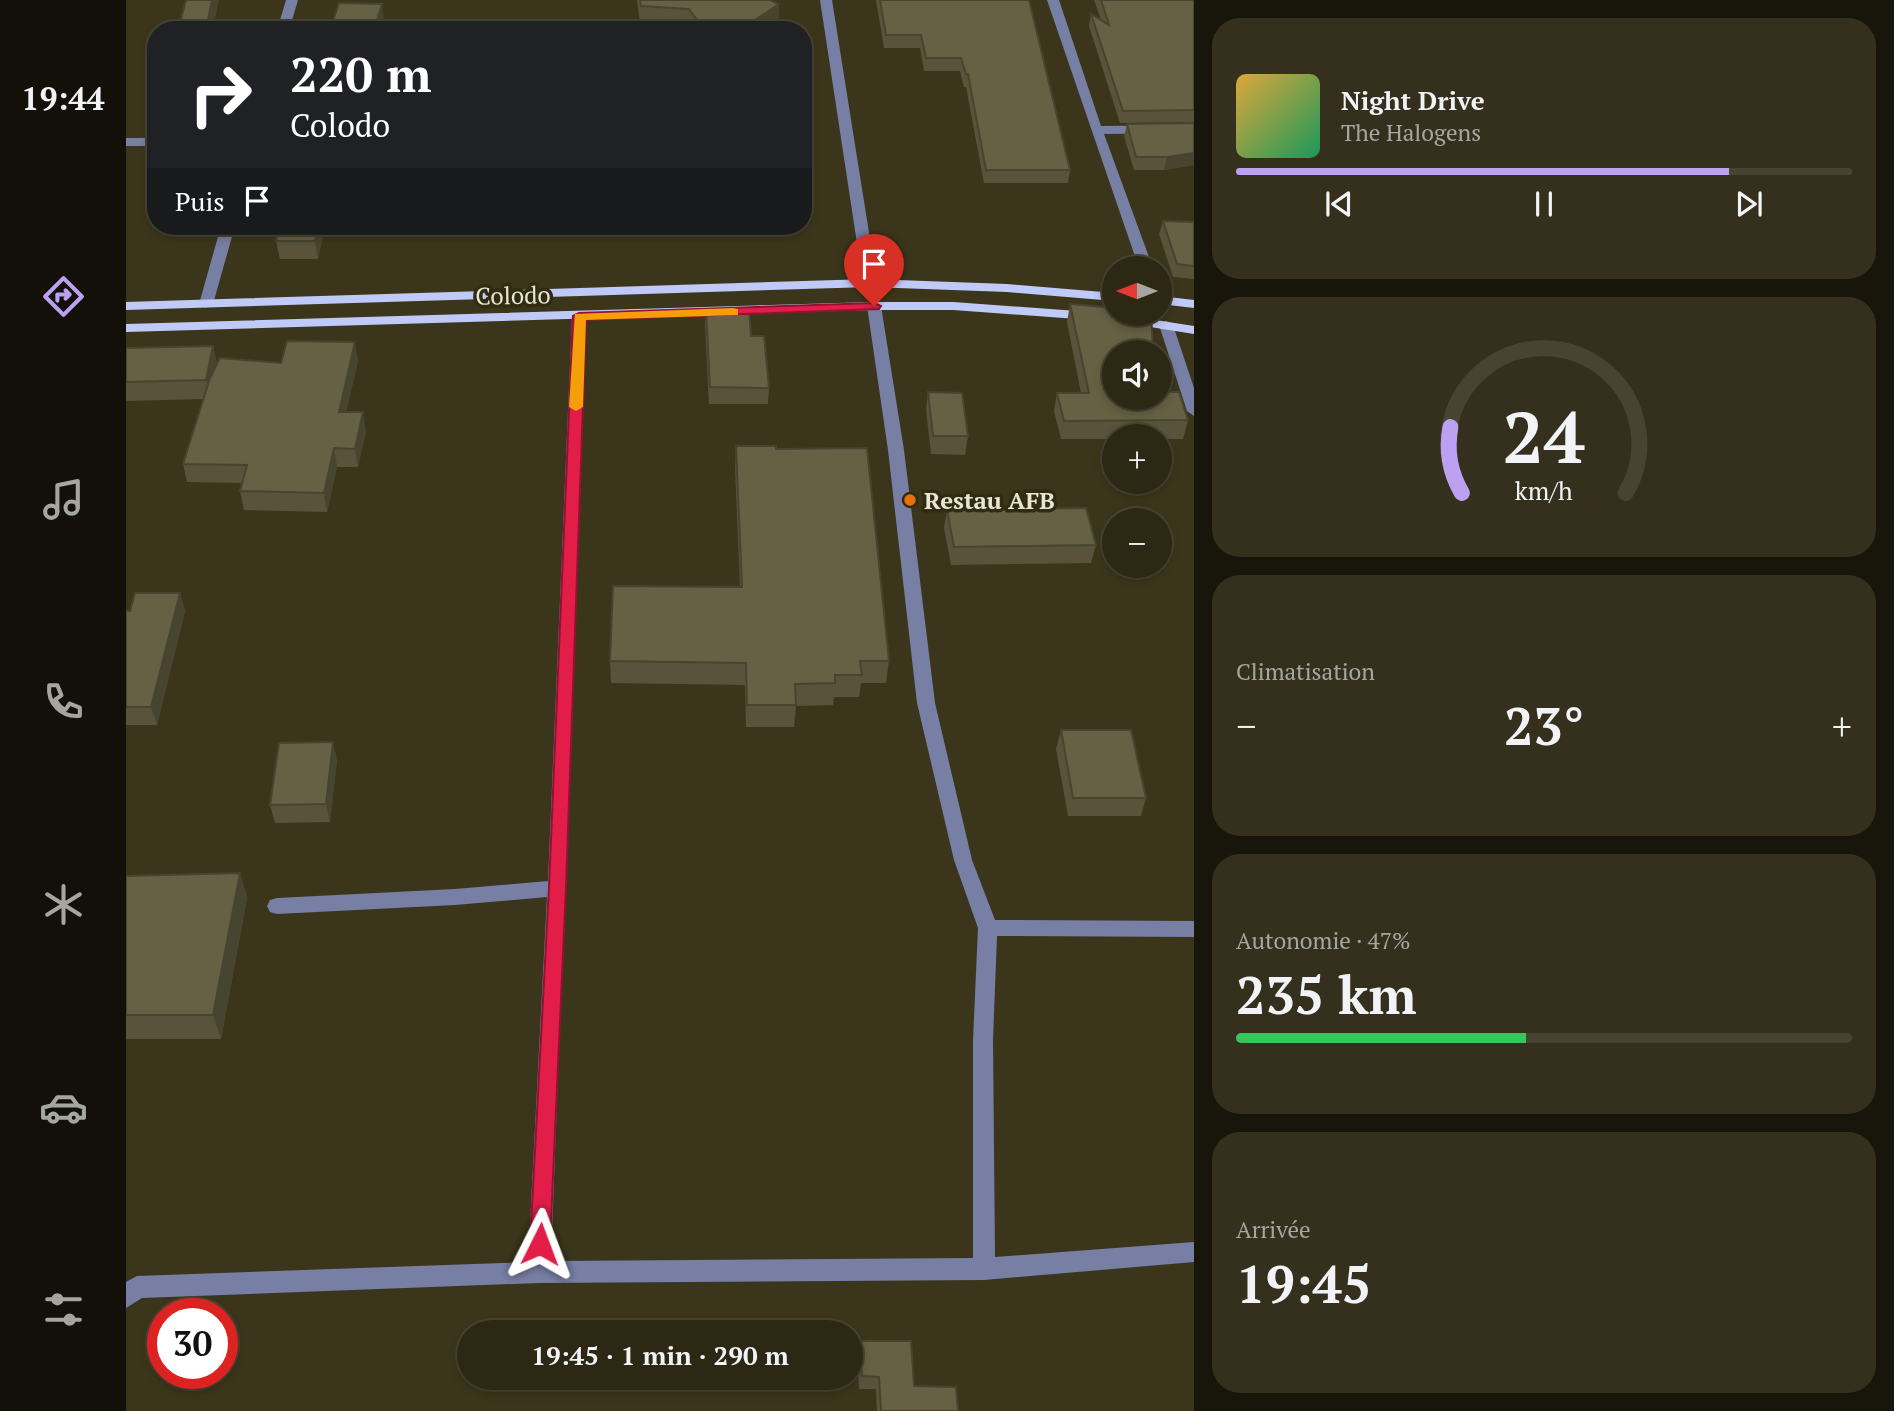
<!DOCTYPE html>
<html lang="fr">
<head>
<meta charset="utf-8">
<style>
	:root { --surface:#2c2814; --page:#34301d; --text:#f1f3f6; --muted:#a6a6a0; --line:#484434; --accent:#bca0f2 }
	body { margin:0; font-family:"PT Serif",serif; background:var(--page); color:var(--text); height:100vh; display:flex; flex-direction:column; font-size:26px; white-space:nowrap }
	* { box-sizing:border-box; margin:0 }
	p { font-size:23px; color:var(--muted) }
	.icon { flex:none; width:38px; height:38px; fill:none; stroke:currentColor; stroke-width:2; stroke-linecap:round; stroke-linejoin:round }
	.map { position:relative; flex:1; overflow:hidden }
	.panel { display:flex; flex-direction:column; gap:18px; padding:18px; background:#18160b; width:700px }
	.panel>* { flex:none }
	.guide { position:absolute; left:21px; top:21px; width:665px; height:214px; border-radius:28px; box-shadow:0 4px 10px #0003,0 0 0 2px var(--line); background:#202124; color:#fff; overflow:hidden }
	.needle { width:46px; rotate:270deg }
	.tools { position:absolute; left:976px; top:256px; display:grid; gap:14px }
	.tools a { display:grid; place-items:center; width:70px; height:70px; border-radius:50%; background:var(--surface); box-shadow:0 4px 10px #0003,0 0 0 2px var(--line); font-size:35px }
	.speed { position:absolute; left:21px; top:1298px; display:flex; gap:14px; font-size:35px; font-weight:700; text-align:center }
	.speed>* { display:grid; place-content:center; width:91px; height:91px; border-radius:50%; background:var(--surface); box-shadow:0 4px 10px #0003,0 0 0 2px var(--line); line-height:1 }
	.speed .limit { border:10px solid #d22; background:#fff; color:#111 }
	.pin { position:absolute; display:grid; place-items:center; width:60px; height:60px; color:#fff; margin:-72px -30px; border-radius:50% 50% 50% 0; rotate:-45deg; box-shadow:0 0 7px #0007 }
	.pin .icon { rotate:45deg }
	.me { position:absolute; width:77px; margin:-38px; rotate:3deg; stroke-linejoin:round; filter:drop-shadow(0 0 5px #0008) }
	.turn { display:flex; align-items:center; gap:24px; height:147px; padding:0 28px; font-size:32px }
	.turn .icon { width:91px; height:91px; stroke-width:2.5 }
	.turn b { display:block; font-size:49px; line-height:60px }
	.then { display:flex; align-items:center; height:66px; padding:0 28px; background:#0003; gap:14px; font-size:26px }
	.big { font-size:52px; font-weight:600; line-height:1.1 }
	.panel .tile { flex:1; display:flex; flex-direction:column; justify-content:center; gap:10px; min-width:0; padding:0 24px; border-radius:28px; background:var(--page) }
	.panel .dial { align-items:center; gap:0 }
	.dial svg { height:182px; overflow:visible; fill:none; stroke:var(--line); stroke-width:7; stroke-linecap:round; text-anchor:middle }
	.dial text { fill:var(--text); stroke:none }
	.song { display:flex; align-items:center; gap:21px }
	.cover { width:84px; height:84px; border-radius:10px; background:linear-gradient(135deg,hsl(40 70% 55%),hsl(150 70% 35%)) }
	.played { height:7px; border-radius:4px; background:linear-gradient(90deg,var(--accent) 80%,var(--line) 80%) }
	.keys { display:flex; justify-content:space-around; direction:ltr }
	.heat { display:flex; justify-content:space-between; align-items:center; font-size:38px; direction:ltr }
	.charge { height:10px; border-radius:5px; background:linear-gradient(90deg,#34c759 47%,var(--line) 0) }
	.trip { position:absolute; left:331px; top:1320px; width:406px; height:70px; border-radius:35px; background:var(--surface); box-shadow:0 4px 10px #0003,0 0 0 2px var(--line); font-weight:600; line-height:70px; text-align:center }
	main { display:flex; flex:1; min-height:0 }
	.dock { display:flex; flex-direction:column; width:126px; justify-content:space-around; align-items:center; background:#121008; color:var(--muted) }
	.dock .icon { width:49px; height:49px }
	.dock .current { color:var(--accent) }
	.dock b { font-size:32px; color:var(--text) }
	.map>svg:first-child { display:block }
</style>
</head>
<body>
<main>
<nav class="dock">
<b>19:44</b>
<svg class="icon current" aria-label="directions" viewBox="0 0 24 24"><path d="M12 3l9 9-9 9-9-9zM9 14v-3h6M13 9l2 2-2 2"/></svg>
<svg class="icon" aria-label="music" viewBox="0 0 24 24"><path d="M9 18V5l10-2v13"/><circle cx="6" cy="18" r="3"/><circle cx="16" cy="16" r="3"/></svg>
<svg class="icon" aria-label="phone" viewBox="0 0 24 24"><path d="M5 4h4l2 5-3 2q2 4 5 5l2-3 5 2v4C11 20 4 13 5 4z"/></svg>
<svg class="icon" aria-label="climate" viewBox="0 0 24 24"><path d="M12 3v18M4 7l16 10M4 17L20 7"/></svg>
<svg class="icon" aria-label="car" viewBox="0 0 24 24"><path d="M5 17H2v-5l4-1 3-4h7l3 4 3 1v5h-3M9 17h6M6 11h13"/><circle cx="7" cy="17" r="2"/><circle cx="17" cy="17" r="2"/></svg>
<svg class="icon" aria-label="filters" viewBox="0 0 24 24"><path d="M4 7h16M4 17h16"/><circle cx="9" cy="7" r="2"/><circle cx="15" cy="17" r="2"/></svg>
</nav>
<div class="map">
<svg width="1068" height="1411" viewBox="0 0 1068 1411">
	<rect width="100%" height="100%" fill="#3b361b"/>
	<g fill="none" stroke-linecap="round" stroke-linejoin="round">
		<g fill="#777fa5" fill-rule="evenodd">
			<polygon points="160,0 172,0 163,30 151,30"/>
			<polygon points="694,0 706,0 751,283 744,287 737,283"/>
			<polygon points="921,0 933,0 975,126 1068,125 1068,133 978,134 1027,268 1013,268"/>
			<rect x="0" y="138" width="30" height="8"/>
			<polygon points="95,226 109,226 87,304 80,308 73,304"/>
			<polygon points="748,302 755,306 778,450 809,703 846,860 869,920 1068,921 1068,937 871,936 867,1040 869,1257 1068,1242 1068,1262 858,1280 413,1283 16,1298 0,1308 0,1282 11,1276 402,1262 421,897 329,905 151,914 144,912 141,906 144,900 151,898 329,889 422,881 446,316 453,312 460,316 425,1261 847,1258 847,1040 852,928 828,860 791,703 762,450 741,306"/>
			<polygon points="1040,321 1047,325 1068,388 1068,416 1061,411 1033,325"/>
		</g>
		<g fill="#c0caf9" fill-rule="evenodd">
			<polygon points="744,279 881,284 989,293 989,301 881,292 744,287 0,310 0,302"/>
			<polygon points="1034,296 1068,300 1068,308 1034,304"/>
			<polygon points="748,302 827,302 965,312 972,316 965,320 827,310 748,310 0,332 0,324"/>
			<polygon points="1004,316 1068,326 1068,334 999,323 997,320"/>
		</g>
	</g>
	<g fill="#58533a">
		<polygon points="511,0 644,0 653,4 652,28 650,30 515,30"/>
		<polygon points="750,0 903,0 944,170 942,183 858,183 840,87 838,87 834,71 798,71 794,48 758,48"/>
		<polygon points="968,0 1068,0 1068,122 994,123 963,26 965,14 975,20"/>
		<polygon points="1068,123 1068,165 1038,170 1008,170 998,136 1001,124"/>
		<polygon points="1037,221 1068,222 1068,279 1047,277 1033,234"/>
		<polygon points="199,226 192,259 154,259 150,241"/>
		<polygon points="944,304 989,397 1062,420 1057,439 1034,439 1034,436 989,436 989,439 935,439 928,411 931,393 955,393 941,322"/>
		<polygon points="580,309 625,336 643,388 642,404 583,404 579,325"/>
		<polygon points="87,346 91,364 155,363 232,361 220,412 240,431 232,467 211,467 201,512 118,510 114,491 116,483 61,482 57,464 78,399 0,401 0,348"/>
		<polygon points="802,392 842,436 839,455 805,454 800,410"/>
		<polygon points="610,446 650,449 763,661 760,683 735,683 733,697 708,697 707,705 670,706 668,727 620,727 619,685 485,683 484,661 614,587 609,468"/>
		<polygon points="821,510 970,545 965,563 825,565 818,528"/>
		<polygon points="54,593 59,611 31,725 0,725 0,611 4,611"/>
		<polygon points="935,730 1020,798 1015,816 942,816 930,749"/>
		<polygon points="211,760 204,822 149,823 144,805"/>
		<polygon points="114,873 121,898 95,1039 0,1039 0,876"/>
		<polygon points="734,1341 788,1386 832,1411 751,1411 750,1389 733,1389 731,1353"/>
	</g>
	<g fill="#474430">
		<polygon points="86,0 93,0 87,30 80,30"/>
		<polygon points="256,4 258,21 255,30 248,30"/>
		<polygon points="653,4 652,28 650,30 614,30"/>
		<polygon points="1068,153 1068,165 1038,170 1041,157"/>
		<polygon points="192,226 199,226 192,259 189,241"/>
		<polygon points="229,342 232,361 216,430 213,412"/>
		<polygon points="87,346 91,364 84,399 80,380"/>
		<polygon points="237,412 240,431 232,467 229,449"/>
		<polygon points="208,448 211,467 201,512 198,493"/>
		<polygon points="54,593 59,611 31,725 25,707"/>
		<polygon points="207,742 211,760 204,822 200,804"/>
		<polygon points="114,873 121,898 95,1039 87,1015"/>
	</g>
	<g fill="#666144" stroke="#474430" stroke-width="2">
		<polygon points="60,0 86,0 80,30 52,30"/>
		<polygon points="514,0 644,0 653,4 614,30 578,30 563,9 515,6"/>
		<polygon points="754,0 903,0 944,170 860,170 842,74 840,74 835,58 800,58 795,35 760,35"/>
		<polygon points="975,0 1068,0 1068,110 997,111 965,14 983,25"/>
		<polygon points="213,3 256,4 248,30 204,30"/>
		<polygon points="677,57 679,57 677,120"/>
		<polygon points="1068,123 1068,153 1041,157 1010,157 1001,124"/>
		<polygon points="1037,221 1068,222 1068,266 1051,264"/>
		<polygon points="154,226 192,226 189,241 150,241"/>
		<polygon points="944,304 989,308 989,313 1025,313 1027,352 989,352 989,397 1034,397 1034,392 1053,392 1062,420 938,421 931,393 963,393"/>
		<polygon points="580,309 623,309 625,336 638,336 643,388 584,387"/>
		<polygon points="161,341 229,342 213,412 237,412 229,449 208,448 198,493 114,491 121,465 57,464 84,378 94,358 155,363"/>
		<polygon points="87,346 80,380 0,382 0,348"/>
		<polygon points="802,392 836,393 842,436 807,436"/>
		<polygon points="610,446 650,446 650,449 741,448 763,661 734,661 736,675 709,675 709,683 669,684 670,705 621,705 620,663 484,661 487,586 616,587"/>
		<polygon points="960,508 970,545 828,547 821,510"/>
		<polygon points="9,593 54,593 25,707 0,707 0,611 4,611"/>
		<polygon points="935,730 1005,730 1020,798 947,798"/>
		<polygon points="207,742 200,804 144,805 153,743"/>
		<polygon points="114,873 87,1015 0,1015 0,876"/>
		<polygon points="734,1341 785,1341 788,1386 830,1387 832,1411 755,1411 753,1377 736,1376"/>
	</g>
	<polygon fill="#e11d48" stroke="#92132f" stroke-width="2" points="748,303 755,306 753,309 460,320 440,887 424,1244 421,1251 414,1254 407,1251 404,1244 423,887 447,316 453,313"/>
	<polygon fill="#f59e0b" points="607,308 612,309 612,315 460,320 457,407 450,411 443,407 449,314"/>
	<circle fill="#e8710a" stroke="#312c11" stroke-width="2.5" cx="784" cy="500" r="7"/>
	<g text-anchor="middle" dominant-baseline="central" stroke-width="7" stroke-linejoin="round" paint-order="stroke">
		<g font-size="24" fill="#e8e5d5" stroke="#312c11">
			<text transform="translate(387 295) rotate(-1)">Colodo</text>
		</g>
		<g font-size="24" font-weight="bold" fill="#e8e5d5" stroke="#312c11" text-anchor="start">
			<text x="798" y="500">Restau AFB</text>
		</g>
	</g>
</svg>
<div class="tools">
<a><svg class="needle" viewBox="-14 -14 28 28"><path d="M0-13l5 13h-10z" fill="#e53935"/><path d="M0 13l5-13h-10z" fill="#a6a6a0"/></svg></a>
<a><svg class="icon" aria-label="sound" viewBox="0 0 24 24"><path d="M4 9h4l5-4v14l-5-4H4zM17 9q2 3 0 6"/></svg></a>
<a>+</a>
<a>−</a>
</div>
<div class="speed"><div class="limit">30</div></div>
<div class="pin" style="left:748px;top:306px;background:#d93025"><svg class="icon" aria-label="arrive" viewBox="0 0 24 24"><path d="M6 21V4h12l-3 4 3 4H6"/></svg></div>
<svg class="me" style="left:414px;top:1244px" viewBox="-20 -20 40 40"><path d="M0-17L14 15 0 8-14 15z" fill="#e11d48" stroke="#fff" stroke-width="4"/></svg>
<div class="trip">19:45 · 1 min · 290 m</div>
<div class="guide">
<div class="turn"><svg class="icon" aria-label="right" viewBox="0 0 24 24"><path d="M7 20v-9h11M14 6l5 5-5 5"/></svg><div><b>220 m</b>Colodo</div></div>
<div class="then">Puis<svg class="icon" aria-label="arrive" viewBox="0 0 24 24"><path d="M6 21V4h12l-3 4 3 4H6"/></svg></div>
</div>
</div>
<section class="panel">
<div class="tile">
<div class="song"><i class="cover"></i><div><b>Night Drive</b><p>The Halogens</p></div></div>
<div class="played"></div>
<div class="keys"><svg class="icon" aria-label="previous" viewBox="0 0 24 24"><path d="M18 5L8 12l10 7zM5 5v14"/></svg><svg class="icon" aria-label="pause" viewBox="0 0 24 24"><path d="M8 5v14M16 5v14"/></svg><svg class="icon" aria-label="next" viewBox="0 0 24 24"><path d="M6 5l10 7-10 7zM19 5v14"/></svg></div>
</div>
<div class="tile dial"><svg viewBox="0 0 100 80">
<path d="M14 69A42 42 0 1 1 86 69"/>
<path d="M14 69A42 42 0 0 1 9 40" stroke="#bca0f2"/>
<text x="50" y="56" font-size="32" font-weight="700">24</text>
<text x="50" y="72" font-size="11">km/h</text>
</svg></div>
<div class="tile"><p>Climatisation</p>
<div class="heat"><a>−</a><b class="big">23°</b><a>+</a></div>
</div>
<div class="tile"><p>Autonomie · 47%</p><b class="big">235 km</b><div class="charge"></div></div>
<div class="tile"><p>Arrivée</p><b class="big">19:45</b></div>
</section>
</main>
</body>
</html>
